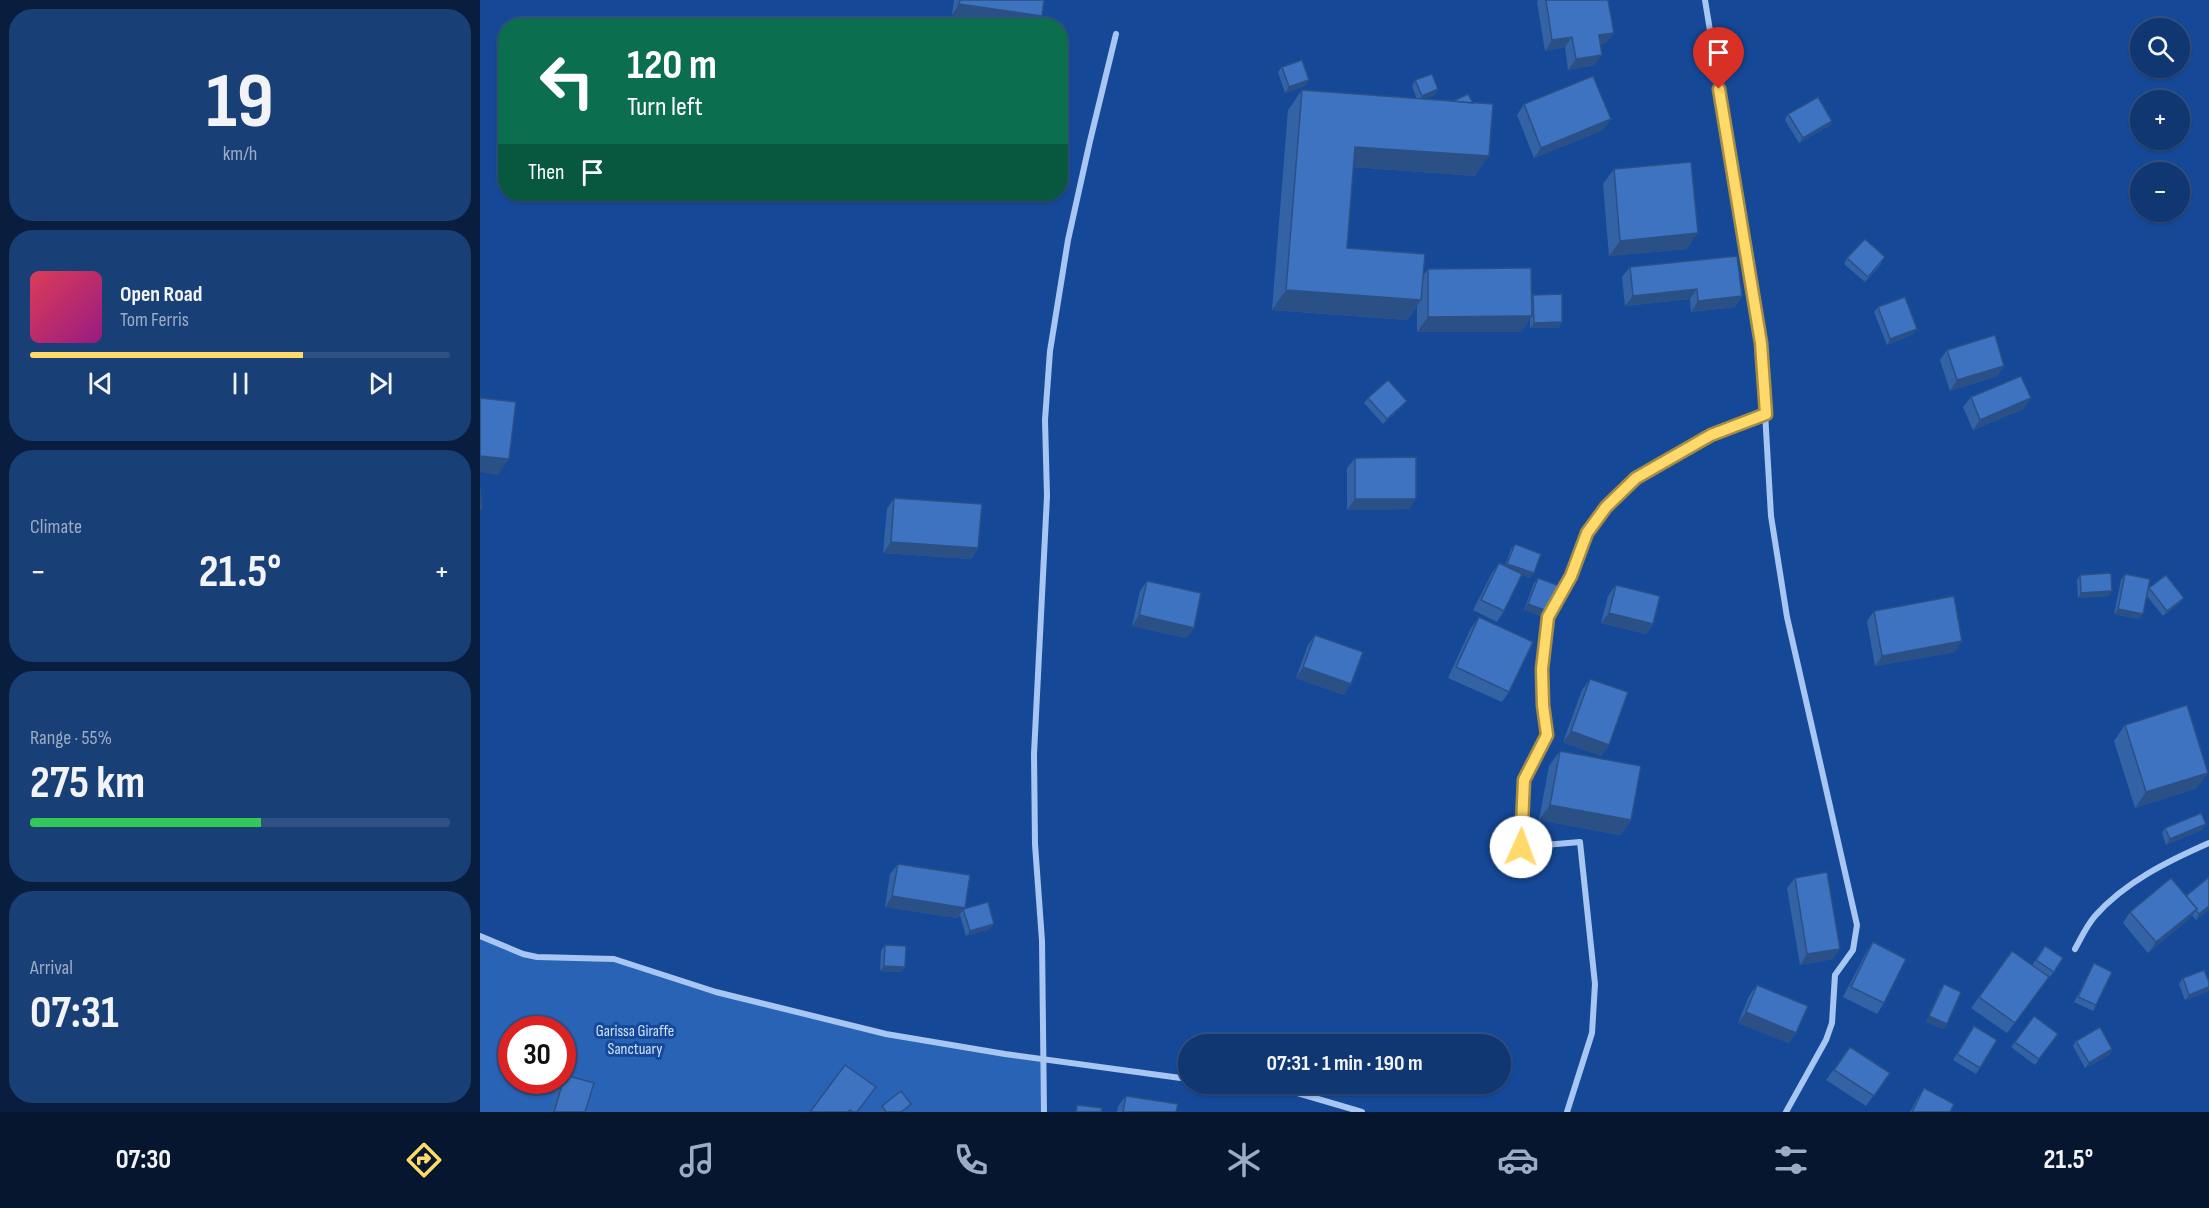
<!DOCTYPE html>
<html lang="en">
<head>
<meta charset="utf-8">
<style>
	:root { --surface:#103772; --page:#193f77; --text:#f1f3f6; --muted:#9cacc4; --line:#305184; --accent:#ffd969 }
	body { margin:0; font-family:"Sofia Sans Condensed",sans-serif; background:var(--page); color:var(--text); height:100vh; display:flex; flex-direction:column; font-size:22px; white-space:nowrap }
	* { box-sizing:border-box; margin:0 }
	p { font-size:20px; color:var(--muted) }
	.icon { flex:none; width:33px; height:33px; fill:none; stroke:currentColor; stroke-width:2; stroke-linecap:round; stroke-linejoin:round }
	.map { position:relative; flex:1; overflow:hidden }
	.sheet { display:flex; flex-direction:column; gap:9px; padding:9px; background:#091e3f; width:480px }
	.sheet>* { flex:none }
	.banner { position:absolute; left:18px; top:18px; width:570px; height:183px; border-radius:24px; box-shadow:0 2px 4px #0004,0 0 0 2px var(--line); background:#0b6e4f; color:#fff; overflow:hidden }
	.controls { position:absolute; left:1650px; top:18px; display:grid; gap:12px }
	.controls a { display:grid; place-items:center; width:60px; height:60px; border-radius:50%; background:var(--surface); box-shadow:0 2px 4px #0004,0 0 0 2px var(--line); font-size:30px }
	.speed { position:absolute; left:18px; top:1016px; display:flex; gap:12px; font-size:30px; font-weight:700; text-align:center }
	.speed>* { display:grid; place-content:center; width:78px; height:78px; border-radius:50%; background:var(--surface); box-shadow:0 2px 4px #0004,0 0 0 2px var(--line); line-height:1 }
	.speed .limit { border:9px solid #d22; background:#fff; color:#111 }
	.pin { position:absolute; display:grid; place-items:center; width:51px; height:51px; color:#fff; margin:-62px -26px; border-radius:50% 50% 50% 0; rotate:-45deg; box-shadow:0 0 6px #0007 }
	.pin .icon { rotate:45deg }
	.me { position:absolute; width:66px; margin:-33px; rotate:2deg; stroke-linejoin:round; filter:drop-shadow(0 0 4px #0008) }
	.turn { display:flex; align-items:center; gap:21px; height:126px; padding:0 30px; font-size:27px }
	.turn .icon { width:78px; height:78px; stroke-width:2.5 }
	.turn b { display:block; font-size:42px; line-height:51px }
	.then { display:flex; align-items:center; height:57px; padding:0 30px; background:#0003; gap:12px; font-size:22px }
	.big { font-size:45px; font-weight:700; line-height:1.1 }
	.sheet .card { flex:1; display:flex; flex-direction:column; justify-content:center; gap:9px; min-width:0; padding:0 21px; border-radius:24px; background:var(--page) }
	.sheet .dial { align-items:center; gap:0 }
	.dial b { font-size:78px; line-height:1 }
	.song { display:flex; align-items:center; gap:18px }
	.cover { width:72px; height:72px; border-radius:9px; background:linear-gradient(135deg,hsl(350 70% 55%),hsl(310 70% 35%)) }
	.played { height:6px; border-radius:3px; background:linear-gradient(90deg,var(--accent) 65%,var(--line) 65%) }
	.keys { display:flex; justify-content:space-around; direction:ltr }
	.heat { display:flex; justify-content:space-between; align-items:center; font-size:33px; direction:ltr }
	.charge { height:9px; border-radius:4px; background:linear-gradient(90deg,#34c759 55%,var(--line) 0) }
	.trip { position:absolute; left:698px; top:1034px; width:333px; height:60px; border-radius:30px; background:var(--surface); box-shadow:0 2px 4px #0004,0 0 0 2px var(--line); font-weight:700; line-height:60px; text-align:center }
	.tab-bar { display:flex; height:96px; justify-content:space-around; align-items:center; background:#06162e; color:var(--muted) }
	.tab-bar .icon { width:42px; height:42px }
	.tab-bar .active { color:var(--accent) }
	.tab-bar b { font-size:27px; color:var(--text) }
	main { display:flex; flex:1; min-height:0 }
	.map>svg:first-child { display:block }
</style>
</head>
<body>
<main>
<section class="sheet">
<div class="card dial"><b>19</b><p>km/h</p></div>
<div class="card">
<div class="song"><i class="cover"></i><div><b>Open Road</b><p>Tom Ferris</p></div></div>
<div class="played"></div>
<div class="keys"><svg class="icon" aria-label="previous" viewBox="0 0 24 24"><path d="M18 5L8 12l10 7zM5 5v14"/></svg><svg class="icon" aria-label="pause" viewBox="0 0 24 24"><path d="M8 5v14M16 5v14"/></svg><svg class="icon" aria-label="next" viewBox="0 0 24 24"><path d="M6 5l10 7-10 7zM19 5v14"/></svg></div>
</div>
<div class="card"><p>Climate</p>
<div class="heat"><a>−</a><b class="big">21.5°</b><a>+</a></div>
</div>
<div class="card"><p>Range · 55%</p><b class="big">275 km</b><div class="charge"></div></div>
<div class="card"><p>Arrival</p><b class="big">07:31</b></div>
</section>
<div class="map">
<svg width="1729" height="1112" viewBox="0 0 1729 1112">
	<rect width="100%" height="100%" fill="#154998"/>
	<path fill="#2863b6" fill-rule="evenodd" d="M 0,936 L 43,954 L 134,959 L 236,992 L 406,1034 L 564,1058 L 564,1112 L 0,1112 ZM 32,1029 L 82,1029 L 82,1080 L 32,1080 Z"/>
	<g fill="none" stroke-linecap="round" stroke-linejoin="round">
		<g stroke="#a7c6f2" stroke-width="6">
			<polyline points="1225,0 1281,343 1291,516 1307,617 1377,925 1373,950 1355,975 1352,1023 1346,1040 1306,1112"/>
			<polyline points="0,936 43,954 57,957 134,959 236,992 406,1034 525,1054 708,1079"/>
			<path d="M 1595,949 C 1601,938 1607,925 1615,916 C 1645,882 1688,861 1729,843"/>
			<polyline points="752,1083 814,1092 882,1112"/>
			<polyline points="564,1112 562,941 555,844 554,754 567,496 565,420 570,351 588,240 610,141 636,34"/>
			<polyline points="1087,1112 1112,1033 1115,984 1100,842 1041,847 1043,780 1067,735 1063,705 1062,669 1068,617 1091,576 1107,533 1127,507 1156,478 1231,435 1286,414"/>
		</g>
	</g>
	<g fill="#3463a5">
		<polygon points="474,0 564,0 562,16 555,26 545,26 472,15"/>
		<polygon points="1058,0 1128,0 1126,43 1120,44 1115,65 1088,70 1085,47 1065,51 1057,2"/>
		<polygon points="802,67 825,86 805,93 798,72"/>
		<polygon points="935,80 958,89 954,95 943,99 995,176 873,167 867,248 943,276 948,269 1051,297 1053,295 1079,328 1050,328 1050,319 1041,332 937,332 937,306 927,320 792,310 808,110 822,90 937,99 932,86"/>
		<polygon points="1044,104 1123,130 1054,158 1037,115"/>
		<polygon points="1308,114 1352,121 1349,126 1319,143 1305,120"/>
		<polygon points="1134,169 1207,249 1129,256 1123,184"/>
		<polygon points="546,194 572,194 567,198 560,201 553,200"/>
		<polygon points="1367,258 1402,263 1385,282 1364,264"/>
		<polygon points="1150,267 1262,296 1255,307 1211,312 1210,299 1145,306 1142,277"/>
		<polygon points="1398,307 1433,334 1407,345 1394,312"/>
		<polygon points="1467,350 1524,366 1517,376 1470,391 1460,360"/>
		<polygon points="1491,397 1551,398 1543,409 1493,430 1483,407"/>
		<polygon points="888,398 923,406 903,424 884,403"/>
		<polygon points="875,458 929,509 867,510 867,468"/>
		<polygon points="414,498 498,548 491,559 403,553 407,509"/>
		<polygon points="1035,544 1050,578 1042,575 1024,611 1017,622 993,610 1012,573 1019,563 1025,566 1031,549"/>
		<polygon points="1645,574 1668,590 1669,588 1704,598 1700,603 1683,616 1667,596 1659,619 1634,614 1641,580"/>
		<polygon points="1600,575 1632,591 1629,596 1598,598 1597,580"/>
		<polygon points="1058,578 1066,618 1044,610 1054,583"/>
		<polygon points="667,581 714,628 706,638 652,626 660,591"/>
		<polygon points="1136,585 1173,624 1166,634 1121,623 1128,596"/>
		<polygon points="1394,611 1475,652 1395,666 1387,621"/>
		<polygon points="999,617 1029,692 1022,702 968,678 991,628"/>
		<polygon points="835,635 864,695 816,678 828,645"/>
		<polygon points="1110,679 1129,745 1121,756 1083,742 1102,690"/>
		<polygon points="1645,725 1717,788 1655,808 1634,741"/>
		<polygon points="1080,751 1151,820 1140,835 1059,820 1069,766"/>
		<polygon points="1685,828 1722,830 1686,845 1682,833"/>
		<polygon points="418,864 484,909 510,929 486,936 480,915 477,918 405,907 410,874"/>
		<polygon points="1729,877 1729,909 1716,920 1712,915 1709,919 1668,953 1643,923 1650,912 1706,896"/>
		<polygon points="1315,878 1353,959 1320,965 1307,888"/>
		<polygon points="1393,942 1404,1003 1397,1014 1363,997 1386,953"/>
		<polygon points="405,945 422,972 400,971 401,951"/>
		<polygon points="1565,946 1583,958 1570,977 1561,972 1569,977 1527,1033 1491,1008 1532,951 1552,965"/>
		<polygon points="1614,963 1616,1005 1613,1011 1594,1002 1611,969"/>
		<polygon points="1703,978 1729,982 1729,989 1727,992 1705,1000 1699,984"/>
		<polygon points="1464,984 1464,1029 1446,1022 1460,990"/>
		<polygon points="1277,985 1316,1033 1309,1043 1258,1023 1269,996"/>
		<polygon points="1554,1016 1578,1034 1555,1065 1531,1047"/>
		<polygon points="1490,1032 1500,1068 1496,1074 1473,1060"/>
		<polygon points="1596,1041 1632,1049 1629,1055 1605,1068 1593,1046"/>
		<polygon points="1370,1047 1410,1073 1386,1106 1346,1080"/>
		<polygon points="85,1075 105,1112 70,1112 77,1086 81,1080 82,1080 82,1078"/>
		<polygon points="1444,1088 1470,1112 1430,1112 1437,1099"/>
		<polygon points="646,1096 696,1112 637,1112 638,1106"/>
		<polygon points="431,1104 424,1112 399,1112 398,1111 402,1106"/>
	</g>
	<g fill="#2b5086">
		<polygon points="479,4 562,16 555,26 545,26 472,15"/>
		<polygon points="1134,33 1126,43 1112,46 1119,35"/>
		<polygon points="1092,37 1085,47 1065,51 1072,40"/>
		<polygon points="1122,55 1115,65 1088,70 1096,59"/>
		<polygon points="829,80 825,86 805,93 809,87"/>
		<polygon points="958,89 954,95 938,101 942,96"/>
		<polygon points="1131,119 1123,130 1054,158 1061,148"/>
		<polygon points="1352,121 1349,126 1319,143 1323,138"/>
		<polygon points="875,147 1009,156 995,176 861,166"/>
		<polygon points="556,194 572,194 567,198 560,201 553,200"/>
		<polygon points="1218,233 1207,249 1129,256 1140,241"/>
		<polygon points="1217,289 1210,299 1145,306 1153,296"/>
		<polygon points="806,290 941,300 927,320 792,310"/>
		<polygon points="1262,296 1255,307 1211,312 1218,301"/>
		<polygon points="1052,316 1041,332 937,332 948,317"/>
		<polygon points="1082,322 1079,328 1050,328 1054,323"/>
		<polygon points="1437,329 1433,334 1407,345 1410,339"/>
		<polygon points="1524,366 1517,376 1470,391 1477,380"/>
		<polygon points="1551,398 1543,409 1493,430 1500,420"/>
		<polygon points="927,401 923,406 903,424 907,419"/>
		<polygon points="0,456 29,459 18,475 0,472"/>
		<polygon points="875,499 936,499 929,509 867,510"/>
		<polygon points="411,542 498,548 491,559 403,553"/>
		<polygon points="1027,564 1054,573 1050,578 1024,569"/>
		<polygon points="1632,591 1629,596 1598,598 1601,593"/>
		<polygon points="1704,598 1700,603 1683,616 1687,611"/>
		<polygon points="1048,604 1070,612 1066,618 1044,610"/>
		<polygon points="1638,609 1663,614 1659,619 1634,614"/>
		<polygon points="1129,613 1173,624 1166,634 1121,623"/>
		<polygon points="659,615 714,628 706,638 652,626"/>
		<polygon points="1482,641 1475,652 1395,666 1402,656"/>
		<polygon points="823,667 871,684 864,695 816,678"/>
		<polygon points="1091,731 1129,745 1121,756 1083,742"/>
		<polygon points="1728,773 1717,788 1655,808 1666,792"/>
		<polygon points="1070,805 1151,820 1140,835 1059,820"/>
		<polygon points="1726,824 1722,830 1686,845 1690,839"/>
		<polygon points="412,896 485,908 477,918 405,907"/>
		<polygon points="1729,906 1729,909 1716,920 1719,914"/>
		<polygon points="1717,909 1709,919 1668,953 1676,942"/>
		<polygon points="514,924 510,929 486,936 490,931"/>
		<polygon points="1360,949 1353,959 1320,965 1327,954"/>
		<polygon points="404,966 425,967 422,972 400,971"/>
		<polygon points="1729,987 1727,992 1705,1000 1709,995"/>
		<polygon points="1266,1012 1316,1033 1309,1043 1258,1023"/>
		<polygon points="1449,1016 1467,1024 1464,1029 1446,1022"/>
		<polygon points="1632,1049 1629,1055 1605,1068 1609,1063"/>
	</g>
	<g fill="#3d73c0" stroke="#2b5086" stroke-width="1.5">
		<polygon points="480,0 564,0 562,16 479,4"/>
		<polygon points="1066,0 1128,0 1134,33 1119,35 1122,55 1096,59 1092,37 1072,40"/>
		<polygon points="822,60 829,80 809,87 802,67"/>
		<polygon points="952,74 958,89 942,96 935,80"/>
		<polygon points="1113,76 1131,119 1061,148 1044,104"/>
		<polygon points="822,90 1013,104 1009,156 875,147 867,248 945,254 941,300 806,290"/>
		<polygon points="988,94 993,103 973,101"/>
		<polygon points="1338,97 1352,121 1323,138 1308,114"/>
		<polygon points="1211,162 1218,233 1140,241 1134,169"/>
		<polygon points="555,194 570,194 564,196"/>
		<polygon points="1385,239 1405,257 1388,277 1367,258"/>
		<polygon points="1257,256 1262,296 1218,301 1217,289 1153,296 1150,267"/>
		<polygon points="1051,268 1052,316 948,317 948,269"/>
		<polygon points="1082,294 1082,322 1054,323 1053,295"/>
		<polygon points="1425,297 1437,329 1410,339 1398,307"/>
		<polygon points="1515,335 1524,366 1477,380 1467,350"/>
		<polygon points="1541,376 1551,398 1500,420 1491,397"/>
		<polygon points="908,380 927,401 907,419 888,398"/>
		<polygon points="0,398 36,402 29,459 0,456"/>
		<polygon points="936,457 936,499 875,499 875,458"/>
		<polygon points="0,488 2,509 0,509"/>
		<polygon points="414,498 502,504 498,548 411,542"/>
		<polygon points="1035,544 1061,554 1054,573 1027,564"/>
		<polygon points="1019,563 1042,574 1024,611 1001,600"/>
		<polygon points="1631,573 1632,591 1601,593 1600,575"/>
		<polygon points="1645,574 1670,579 1663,614 1638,609"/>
		<polygon points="1686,575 1704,598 1687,611 1669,588"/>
		<polygon points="1058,578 1080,586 1070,612 1048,604"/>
		<polygon points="667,581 721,593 714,628 659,615"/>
		<polygon points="1136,585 1180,596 1173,624 1129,613"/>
		<polygon points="1474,596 1482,641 1402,656 1394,611"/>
		<polygon points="999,617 1053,642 1029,692 976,667"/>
		<polygon points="835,635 883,652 871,684 823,667"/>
		<polygon points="1110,679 1148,692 1129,745 1091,731"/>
		<polygon points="1707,705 1728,773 1666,792 1645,725"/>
		<polygon points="1080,751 1161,766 1151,820 1070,805"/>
		<polygon points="1721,813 1726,824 1690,839 1685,828"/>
		<polygon points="418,864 490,875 485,908 412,896"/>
		<polygon points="1347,872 1360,949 1327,954 1315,878"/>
		<polygon points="1729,877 1729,906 1719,914 1715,910 1717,909 1706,896"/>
		<polygon points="1691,878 1717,909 1676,942 1650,912"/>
		<polygon points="508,902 514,924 490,931 483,909"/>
		<polygon points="1393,942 1426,959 1404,1003 1371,987"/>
		<polygon points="405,945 426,946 425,967 404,966"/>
		<polygon points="1565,946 1583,958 1574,972 1556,960"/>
		<polygon points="1532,951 1569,977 1535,1023 1499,997"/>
		<polygon points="1614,963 1632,972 1616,1005 1598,997"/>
		<polygon points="1724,970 1729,982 1729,987 1709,995 1703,978"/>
		<polygon points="1464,984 1481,992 1467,1024 1449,1016"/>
		<polygon points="1277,985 1328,1006 1316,1033 1266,1012"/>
		<polygon points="1554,1016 1578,1034 1559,1059 1535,1042"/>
		<polygon points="1494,1026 1517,1040 1500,1068 1477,1054"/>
		<polygon points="1620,1027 1632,1049 1609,1063 1596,1041"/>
		<polygon points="1370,1047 1410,1073 1394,1096 1354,1070"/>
		<polygon points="365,1065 396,1087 377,1112 373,1112 370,1110 368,1112 330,1112"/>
		<polygon points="85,1075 114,1083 105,1112 74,1112"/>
		<polygon points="1444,1088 1474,1104 1470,1112 1432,1112"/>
		<polygon points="421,1091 431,1104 421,1112 406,1112 402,1106"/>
		<polygon points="646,1096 698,1104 696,1112 643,1112"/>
		<polygon points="597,1105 622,1108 621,1112 596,1112"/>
	</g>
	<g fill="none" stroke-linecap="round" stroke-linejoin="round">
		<defs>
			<polyline id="route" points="1041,847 1044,780 1067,735 1063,705 1062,669 1068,617 1091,576 1107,533 1126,507 1156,478 1231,435 1286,414 1281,343 1239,89"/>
		</defs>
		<use href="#route" stroke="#a68d44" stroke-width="15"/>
		<use href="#route" stroke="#ffd969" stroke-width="10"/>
	</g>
	<g text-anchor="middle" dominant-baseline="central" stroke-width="6" stroke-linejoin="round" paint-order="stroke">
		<g font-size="16" fill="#cfe2fd" stroke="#154998">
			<text x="155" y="1031">Garissa Giraffe<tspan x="155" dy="18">Sanctuary</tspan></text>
		</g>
	</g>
</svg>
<div class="controls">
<a><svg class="icon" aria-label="search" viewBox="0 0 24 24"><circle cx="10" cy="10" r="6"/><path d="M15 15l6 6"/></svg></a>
<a>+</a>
<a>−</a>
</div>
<div class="speed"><div class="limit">30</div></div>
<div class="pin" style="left:1239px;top:89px;background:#d93025"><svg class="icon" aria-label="arrive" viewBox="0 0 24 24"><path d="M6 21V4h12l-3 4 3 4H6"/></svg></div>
<svg class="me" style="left:1041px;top:847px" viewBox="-20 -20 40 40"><circle r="19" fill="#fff"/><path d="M0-13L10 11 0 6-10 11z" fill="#ffd969"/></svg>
<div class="trip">07:31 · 1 min · 190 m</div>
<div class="banner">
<div class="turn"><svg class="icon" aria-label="left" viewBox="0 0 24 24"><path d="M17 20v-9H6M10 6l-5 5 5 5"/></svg><div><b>120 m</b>Turn left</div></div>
<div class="then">Then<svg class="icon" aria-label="arrive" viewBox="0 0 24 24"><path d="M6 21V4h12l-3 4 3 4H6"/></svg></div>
</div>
</div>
</main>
<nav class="tab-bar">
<b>07:30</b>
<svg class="icon active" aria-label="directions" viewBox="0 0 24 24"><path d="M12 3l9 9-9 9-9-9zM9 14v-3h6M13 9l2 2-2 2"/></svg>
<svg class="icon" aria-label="music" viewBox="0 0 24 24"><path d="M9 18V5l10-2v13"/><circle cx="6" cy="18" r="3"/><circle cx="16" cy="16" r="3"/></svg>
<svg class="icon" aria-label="phone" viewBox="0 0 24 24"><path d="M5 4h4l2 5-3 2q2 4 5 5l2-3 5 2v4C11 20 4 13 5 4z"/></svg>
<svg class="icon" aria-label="climate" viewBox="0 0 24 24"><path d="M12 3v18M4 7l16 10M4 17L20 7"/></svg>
<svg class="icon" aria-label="car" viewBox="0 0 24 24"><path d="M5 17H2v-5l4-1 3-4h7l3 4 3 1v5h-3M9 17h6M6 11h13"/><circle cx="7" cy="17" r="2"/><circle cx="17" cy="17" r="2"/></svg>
<svg class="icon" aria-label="filters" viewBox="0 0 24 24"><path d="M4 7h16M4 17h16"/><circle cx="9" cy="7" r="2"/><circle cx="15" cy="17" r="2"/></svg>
<b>21.5°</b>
</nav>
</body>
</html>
